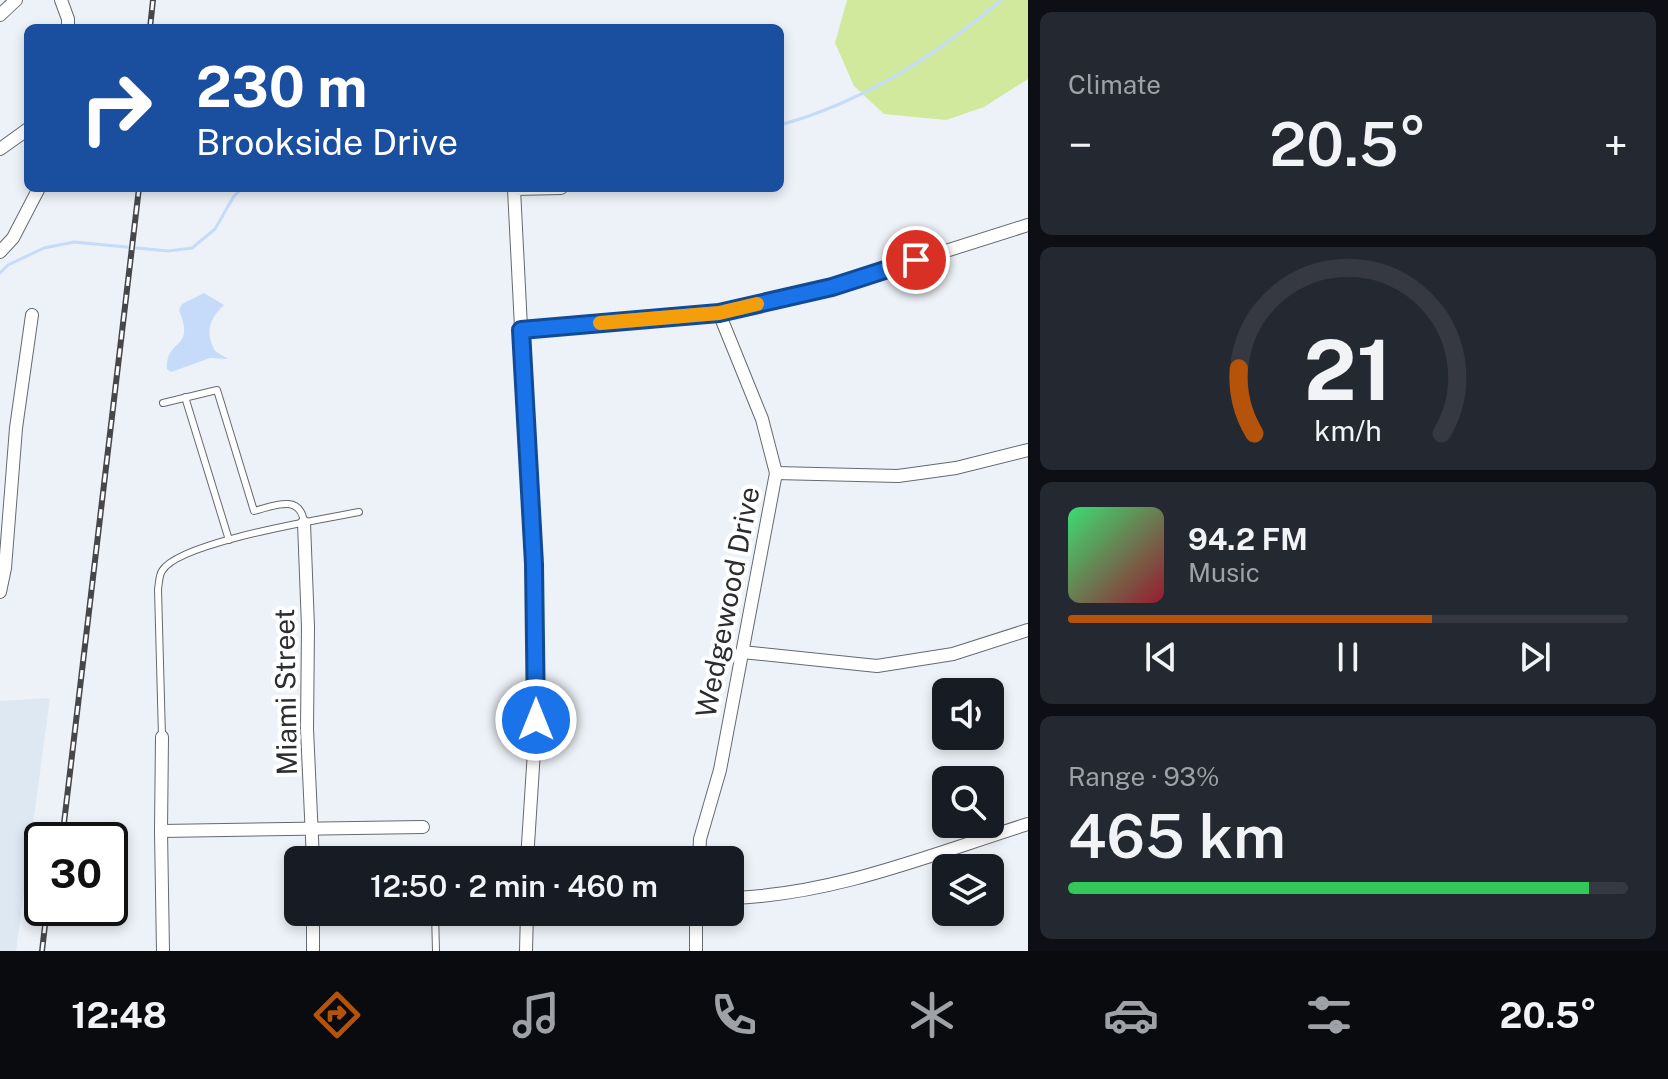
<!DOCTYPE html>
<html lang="en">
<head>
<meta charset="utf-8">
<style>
	:root { --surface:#171b24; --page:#242831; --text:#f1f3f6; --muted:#9ea1a6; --line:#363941; --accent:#b45309 }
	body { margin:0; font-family:"Public Sans",sans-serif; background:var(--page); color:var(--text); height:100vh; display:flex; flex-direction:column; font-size:30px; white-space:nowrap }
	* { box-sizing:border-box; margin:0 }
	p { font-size:26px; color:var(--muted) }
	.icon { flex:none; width:44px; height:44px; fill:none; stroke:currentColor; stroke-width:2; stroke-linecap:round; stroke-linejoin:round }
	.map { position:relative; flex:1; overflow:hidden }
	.details { display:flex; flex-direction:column; gap:12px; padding:12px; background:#0d0f14; width:640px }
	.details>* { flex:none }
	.top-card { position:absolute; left:24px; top:24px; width:760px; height:168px; border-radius:12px; box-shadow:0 4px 12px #0003; background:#1a4fa0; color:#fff; overflow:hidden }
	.controls { position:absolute; left:932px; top:678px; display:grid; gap:16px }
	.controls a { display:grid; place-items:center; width:72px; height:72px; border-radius:12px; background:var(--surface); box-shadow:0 4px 12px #0003; font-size:40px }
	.speed { position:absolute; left:24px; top:822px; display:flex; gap:16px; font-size:40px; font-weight:700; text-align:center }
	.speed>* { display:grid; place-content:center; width:104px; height:104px; border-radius:50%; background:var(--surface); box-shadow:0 4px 12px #0003; line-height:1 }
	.speed .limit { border:4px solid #111; border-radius:12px; background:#fff; color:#111 }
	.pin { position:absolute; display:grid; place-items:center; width:68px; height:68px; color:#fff; margin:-34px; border:4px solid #fff; border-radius:50%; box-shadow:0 2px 8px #0007 }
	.me { position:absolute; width:88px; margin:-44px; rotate:0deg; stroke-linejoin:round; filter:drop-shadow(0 0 6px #0008) }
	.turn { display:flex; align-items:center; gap:28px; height:168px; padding:0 40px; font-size:36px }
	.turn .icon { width:104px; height:104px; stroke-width:2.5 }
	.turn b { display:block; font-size:56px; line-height:68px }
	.big { font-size:60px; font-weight:600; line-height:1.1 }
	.details .card { flex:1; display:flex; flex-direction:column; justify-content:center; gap:12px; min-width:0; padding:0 28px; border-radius:12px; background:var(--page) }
	.details .dial { align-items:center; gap:0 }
	.dial svg { height:208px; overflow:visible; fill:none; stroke:var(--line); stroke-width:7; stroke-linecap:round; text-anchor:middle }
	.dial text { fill:var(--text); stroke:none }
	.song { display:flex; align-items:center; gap:24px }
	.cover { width:96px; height:96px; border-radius:12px; background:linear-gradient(135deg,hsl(140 70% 55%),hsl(350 70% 35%)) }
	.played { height:8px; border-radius:4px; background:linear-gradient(90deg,var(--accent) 65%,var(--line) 65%) }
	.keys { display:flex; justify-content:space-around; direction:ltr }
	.heat { display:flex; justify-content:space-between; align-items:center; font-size:44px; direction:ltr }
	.charge { height:12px; border-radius:6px; background:linear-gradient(90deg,#34c759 93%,var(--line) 0) }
	.trip { position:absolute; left:284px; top:846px; width:460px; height:80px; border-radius:12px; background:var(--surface); box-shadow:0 4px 12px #0003; font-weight:600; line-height:80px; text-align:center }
	.tabs { display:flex; height:128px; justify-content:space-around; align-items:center; background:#090b0e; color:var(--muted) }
	.tabs .icon { width:56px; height:56px }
	.tabs .current { color:var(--accent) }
	.tabs b { font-size:36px; color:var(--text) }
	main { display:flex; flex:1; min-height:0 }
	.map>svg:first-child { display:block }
</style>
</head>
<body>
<main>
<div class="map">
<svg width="1028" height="951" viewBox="0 0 1028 951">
	<rect width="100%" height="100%" fill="#edf2f8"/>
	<polygon fill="#dde8f3" points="50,698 16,951 0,951 0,701"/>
	<polygon fill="#d0e99d" points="847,0 1028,0 1028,79 984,107 946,120 884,114 854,86 835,43"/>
	<path fill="#c5dbf9" d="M 204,293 L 224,305 C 209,319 205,332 215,351 L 228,359 L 210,358 L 171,372 L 167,369 C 166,337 196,351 179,310 L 182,304 Z"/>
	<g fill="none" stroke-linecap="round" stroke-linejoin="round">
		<g stroke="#c5dbf9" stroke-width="3">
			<path d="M 780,125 C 863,102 936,56 1001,0"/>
			<polyline points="0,273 8,265 44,248 74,242 168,251 192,248 215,229 234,196 243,188"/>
		</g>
		<defs>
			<g id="lane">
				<polyline points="185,397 229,540"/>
				<path d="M 163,403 L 217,390 L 254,511 C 273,506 301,493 304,523"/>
				<path d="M 162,737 L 158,589 C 159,584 159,575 162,571 C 178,542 324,519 359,512"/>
				<polyline points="435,912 436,951"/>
			</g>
			<g id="street">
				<polyline points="61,0 68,19 68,28"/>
				<polyline points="0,15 16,0"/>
				<polyline points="0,149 28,129"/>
				<polyline points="0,252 13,238 39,188"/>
				<polyline points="521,330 719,313 832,287 1028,225"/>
				<polyline points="776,473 898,476 956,468 1028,450"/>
				<polyline points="304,523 308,627 307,729 313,860"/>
				<polyline points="0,592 5,568 16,428 32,315"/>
				<polyline points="742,652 877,666 953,654 1028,630"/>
				<polyline points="162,737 161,831 163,951"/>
				<polyline points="161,831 423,827"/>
				<polyline points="527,860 536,720 536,624 514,189 561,188"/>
				<polyline points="699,860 700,839 720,770 776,473 762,419 719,313"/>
				<path d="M 730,898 C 833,895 930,855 1028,824"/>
				<polyline points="313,951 313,912"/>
				<polyline points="526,951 527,912"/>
				<polyline points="696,951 696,912"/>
			</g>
		</defs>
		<use href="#lane" stroke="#656a6f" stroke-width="8"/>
		<use href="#street" stroke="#656a6f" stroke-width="14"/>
		<use href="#lane" stroke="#fff" stroke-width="6"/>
		<use href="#street" stroke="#fff" stroke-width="12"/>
		<defs>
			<g id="rail">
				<polyline points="150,28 153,0"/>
				<polyline points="62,840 139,188"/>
				<polyline points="42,951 47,908"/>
			</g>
		</defs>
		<use href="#rail" stroke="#45474b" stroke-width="6"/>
		<use href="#rail" stroke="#fff" stroke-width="3" stroke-dasharray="9" stroke-linecap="butt"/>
	</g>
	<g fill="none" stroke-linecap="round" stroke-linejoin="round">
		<defs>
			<polyline id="route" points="536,720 534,564 521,330 719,313 832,287 916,260"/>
		</defs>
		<use href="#route" stroke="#114b97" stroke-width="20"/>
		<use href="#route" stroke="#1a73e8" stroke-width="14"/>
		<polyline stroke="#f59e0b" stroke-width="14" points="600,323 719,313 757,304"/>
	</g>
	<g text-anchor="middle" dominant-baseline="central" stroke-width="8" stroke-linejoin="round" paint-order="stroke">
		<g font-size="28" fill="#2b2d30" stroke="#fff">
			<text transform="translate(727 602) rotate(-79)">Wedgewood Drive</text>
			<text transform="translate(285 692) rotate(-91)">Miami Street</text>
		</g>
	</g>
</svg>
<div class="controls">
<a><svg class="icon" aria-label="sound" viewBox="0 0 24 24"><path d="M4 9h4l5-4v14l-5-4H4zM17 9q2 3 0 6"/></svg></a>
<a><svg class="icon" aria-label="search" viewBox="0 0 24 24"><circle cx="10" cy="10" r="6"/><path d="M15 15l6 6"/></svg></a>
<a><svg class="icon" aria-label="layers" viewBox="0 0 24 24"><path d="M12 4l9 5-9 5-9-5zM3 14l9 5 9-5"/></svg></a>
</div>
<div class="speed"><div class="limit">30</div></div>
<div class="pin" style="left:916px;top:260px;background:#d93025"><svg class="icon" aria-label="arrive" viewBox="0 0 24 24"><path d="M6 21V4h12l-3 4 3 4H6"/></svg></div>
<svg class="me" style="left:536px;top:720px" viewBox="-20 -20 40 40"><circle r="17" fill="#1a73e8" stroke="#fff" stroke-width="3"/><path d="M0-11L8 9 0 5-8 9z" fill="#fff"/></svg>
<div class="trip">12:50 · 2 min · 460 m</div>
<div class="top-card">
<div class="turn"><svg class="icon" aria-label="right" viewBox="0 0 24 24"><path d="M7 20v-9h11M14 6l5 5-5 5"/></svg><div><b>230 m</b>Brookside Drive</div></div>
</div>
</div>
<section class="details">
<div class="card"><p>Climate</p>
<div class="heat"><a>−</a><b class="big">20.5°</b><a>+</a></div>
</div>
<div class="card dial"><svg viewBox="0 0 100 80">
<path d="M14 69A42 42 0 1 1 86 69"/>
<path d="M14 69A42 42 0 0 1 8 44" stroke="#b45309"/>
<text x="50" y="56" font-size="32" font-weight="700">21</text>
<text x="50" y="72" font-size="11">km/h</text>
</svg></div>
<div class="card">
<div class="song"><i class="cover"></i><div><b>94.2 FM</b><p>Music</p></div></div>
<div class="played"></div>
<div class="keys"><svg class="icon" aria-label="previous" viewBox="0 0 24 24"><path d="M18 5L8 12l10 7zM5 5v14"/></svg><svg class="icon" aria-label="pause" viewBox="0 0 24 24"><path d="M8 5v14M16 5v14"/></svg><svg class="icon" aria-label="next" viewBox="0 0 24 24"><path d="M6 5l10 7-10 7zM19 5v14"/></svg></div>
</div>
<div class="card"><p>Range · 93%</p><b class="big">465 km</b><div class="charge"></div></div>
</section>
</main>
<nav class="tabs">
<b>12:48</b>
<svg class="icon current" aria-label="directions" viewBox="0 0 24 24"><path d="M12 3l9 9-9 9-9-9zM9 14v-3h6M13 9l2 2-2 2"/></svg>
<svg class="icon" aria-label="music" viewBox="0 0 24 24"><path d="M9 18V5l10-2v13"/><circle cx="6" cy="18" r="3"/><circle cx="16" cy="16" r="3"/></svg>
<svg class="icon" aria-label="phone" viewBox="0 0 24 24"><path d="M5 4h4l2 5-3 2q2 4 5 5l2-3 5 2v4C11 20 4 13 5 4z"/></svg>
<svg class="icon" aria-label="climate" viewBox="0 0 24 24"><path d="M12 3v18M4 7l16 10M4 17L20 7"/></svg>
<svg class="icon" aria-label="car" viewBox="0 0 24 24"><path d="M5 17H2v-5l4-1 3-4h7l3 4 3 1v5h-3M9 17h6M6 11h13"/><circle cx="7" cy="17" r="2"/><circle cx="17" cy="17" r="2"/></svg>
<svg class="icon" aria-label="filters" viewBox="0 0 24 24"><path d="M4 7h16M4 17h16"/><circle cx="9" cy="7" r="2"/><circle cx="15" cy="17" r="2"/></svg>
<b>20.5°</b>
</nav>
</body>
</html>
